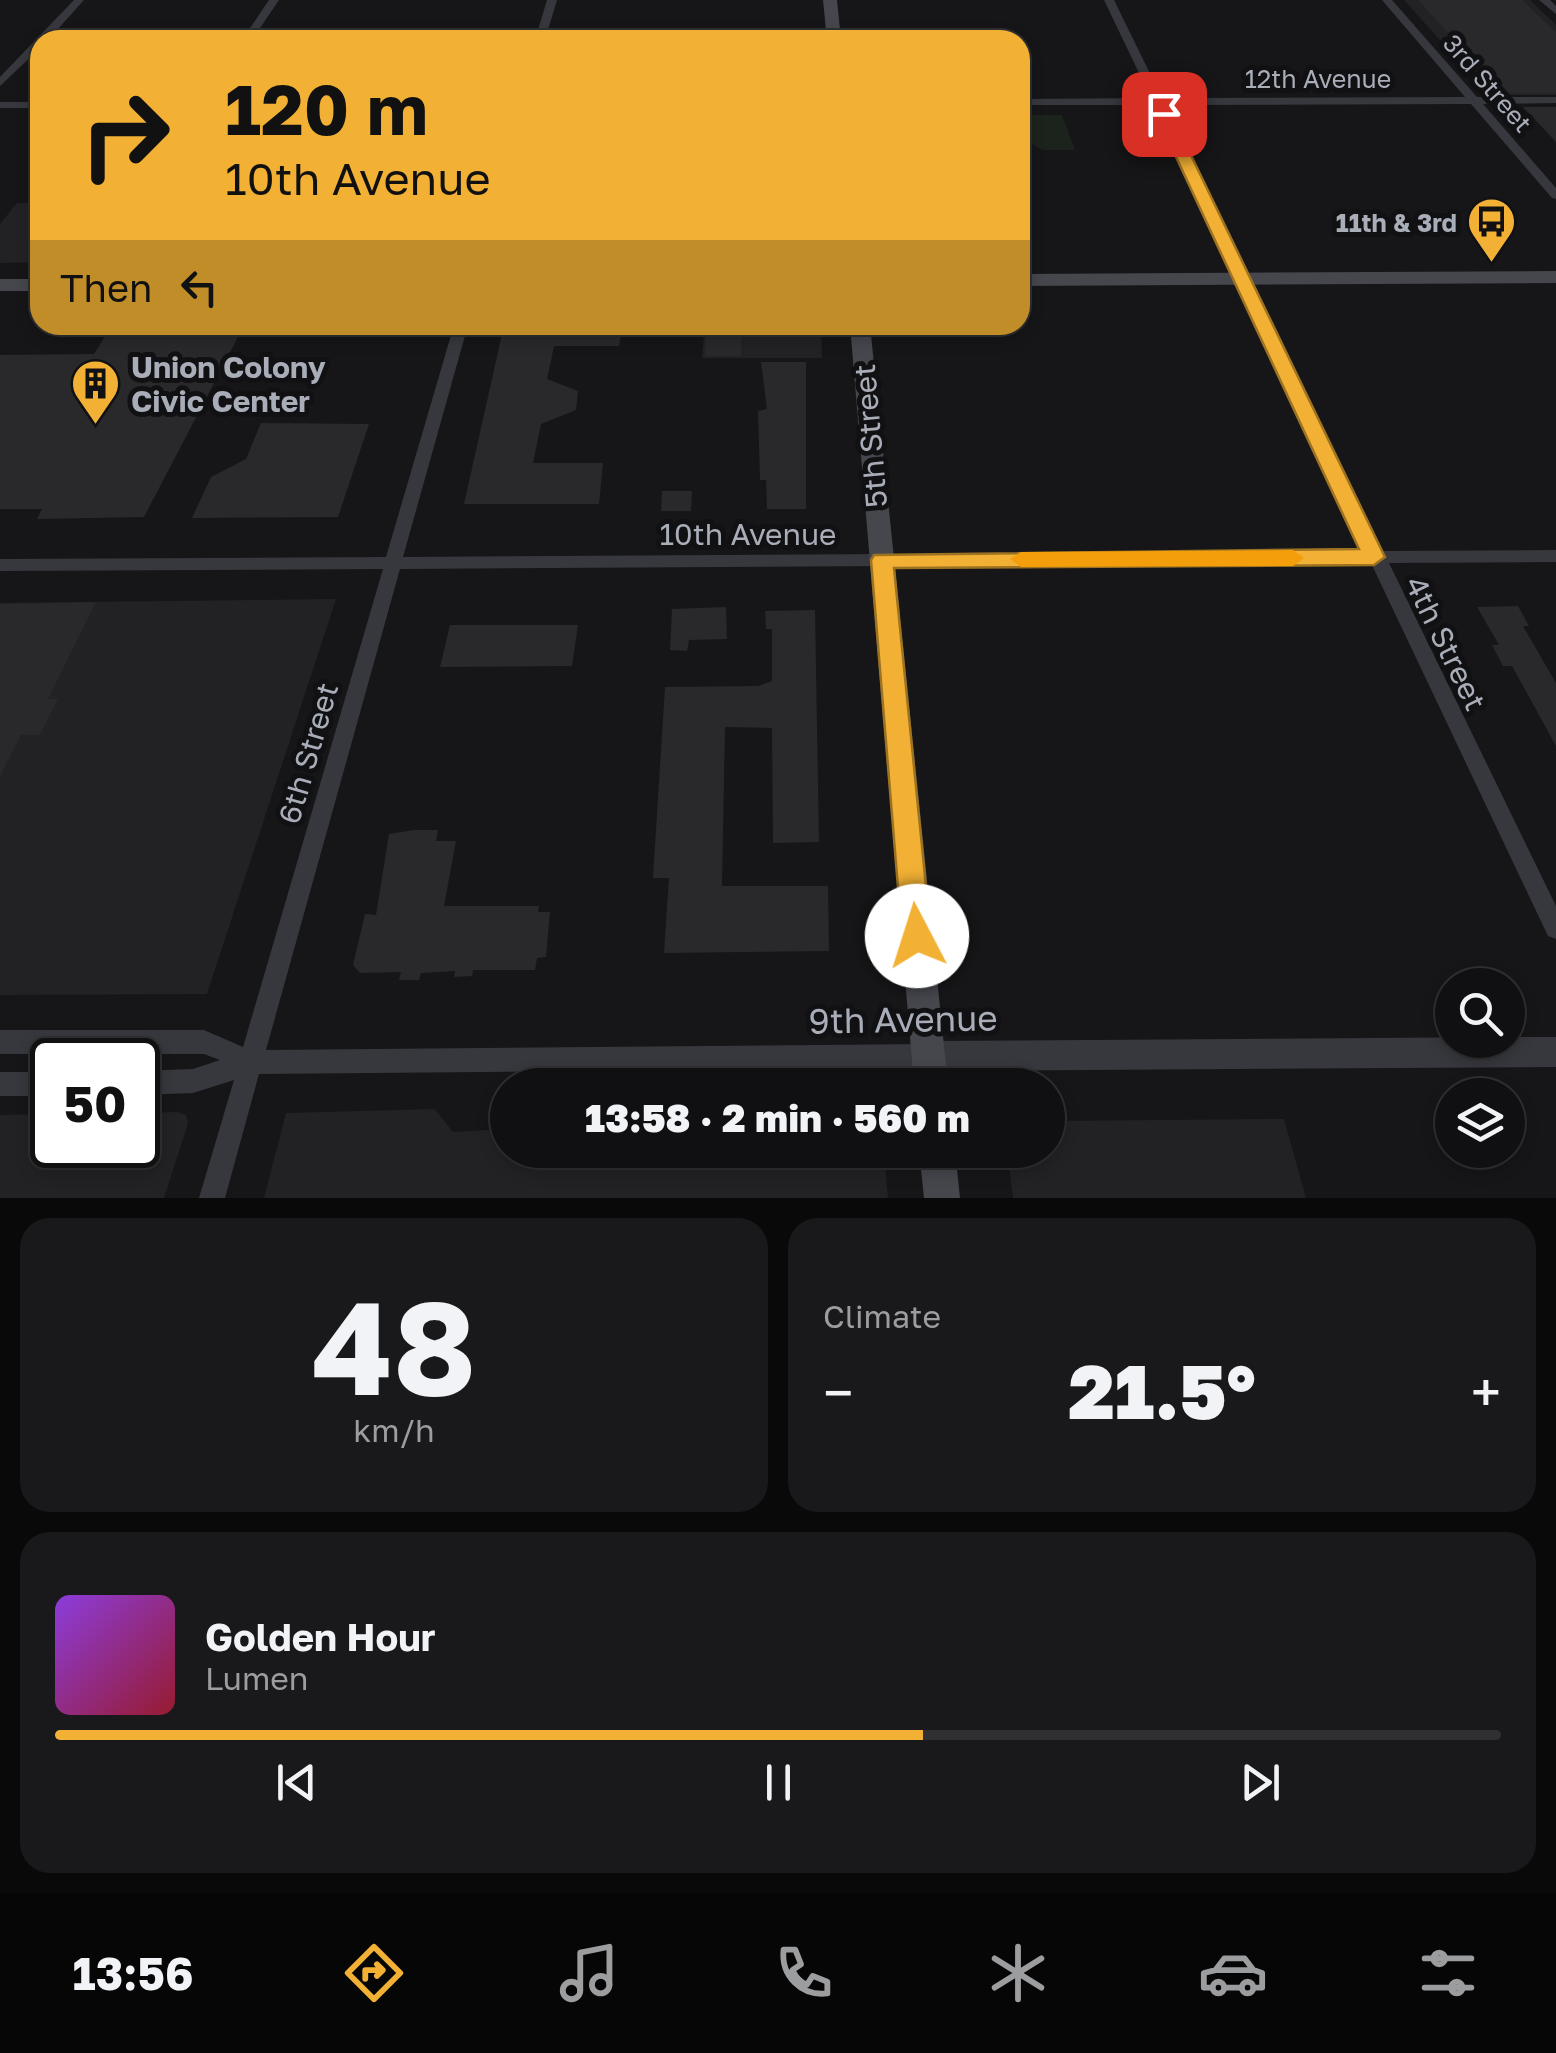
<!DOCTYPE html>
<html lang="en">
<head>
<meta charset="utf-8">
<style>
	:root { --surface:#101012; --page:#19191b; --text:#f1f3f6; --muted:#9c9d9f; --line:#303032; --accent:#f2b134 }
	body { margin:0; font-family:"Golos Text",sans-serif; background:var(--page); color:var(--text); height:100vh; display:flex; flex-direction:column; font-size:38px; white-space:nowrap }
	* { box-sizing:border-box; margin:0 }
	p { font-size:32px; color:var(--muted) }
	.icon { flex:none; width:55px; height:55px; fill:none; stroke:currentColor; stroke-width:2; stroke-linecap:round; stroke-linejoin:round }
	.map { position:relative; height:1198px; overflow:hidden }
	.panel { display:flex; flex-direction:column; gap:20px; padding:20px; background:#09090a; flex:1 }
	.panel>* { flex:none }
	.top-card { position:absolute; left:30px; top:30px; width:1000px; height:305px; border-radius:30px; box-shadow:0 5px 15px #0003,0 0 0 2px var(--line); background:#f2b134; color:#111; overflow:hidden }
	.controls { position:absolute; left:1435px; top:968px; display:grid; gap:20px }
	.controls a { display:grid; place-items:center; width:90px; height:90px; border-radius:50%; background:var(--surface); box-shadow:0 5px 15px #0003,0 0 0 2px var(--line); font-size:50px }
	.speed { position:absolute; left:30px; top:1038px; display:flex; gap:20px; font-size:50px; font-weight:700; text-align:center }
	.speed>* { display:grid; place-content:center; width:130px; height:130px; border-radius:50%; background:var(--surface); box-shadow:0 5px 15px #0003,0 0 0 2px var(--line); line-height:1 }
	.speed .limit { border:5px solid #111; border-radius:15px; background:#fff; color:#111 }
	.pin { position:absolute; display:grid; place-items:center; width:85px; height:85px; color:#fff; margin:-42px; border-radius:20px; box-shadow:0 5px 15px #0006 }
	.me { position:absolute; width:110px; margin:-55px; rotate:355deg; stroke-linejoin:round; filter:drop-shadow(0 0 8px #0008) }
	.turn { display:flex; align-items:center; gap:35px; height:210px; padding:0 30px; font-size:45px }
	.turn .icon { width:130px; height:130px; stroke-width:2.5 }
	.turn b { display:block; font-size:70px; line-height:85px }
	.then { display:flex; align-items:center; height:95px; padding:0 30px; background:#0003; gap:20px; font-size:38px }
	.big { font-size:75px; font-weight:800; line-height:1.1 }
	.panel .widget { flex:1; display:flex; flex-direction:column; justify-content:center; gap:15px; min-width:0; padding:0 35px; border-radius:30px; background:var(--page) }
	.panel .dial { align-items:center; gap:0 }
	.dial b { font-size:130px; line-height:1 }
	.song { display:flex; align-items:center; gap:30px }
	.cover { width:120px; height:120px; border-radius:15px; background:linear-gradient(135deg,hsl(270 70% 55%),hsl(350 70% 35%)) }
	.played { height:10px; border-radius:5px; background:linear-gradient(90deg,var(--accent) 60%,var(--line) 60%) }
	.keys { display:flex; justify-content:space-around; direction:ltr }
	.heat { display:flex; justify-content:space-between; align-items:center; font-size:55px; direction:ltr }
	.panel .tiles { flex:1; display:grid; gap:20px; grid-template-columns:1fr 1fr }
	.widget:last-child { grid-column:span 2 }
	.trip { position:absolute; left:490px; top:1068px; width:575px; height:100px; border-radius:50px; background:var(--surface); box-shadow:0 5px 15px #0003,0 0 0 2px var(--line); font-weight:800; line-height:100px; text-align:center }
	.tabs { display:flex; height:160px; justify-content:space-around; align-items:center; background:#060607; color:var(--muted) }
	.tabs .icon { width:70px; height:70px }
	.tabs .active { color:var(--accent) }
	.tabs b { font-size:45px; color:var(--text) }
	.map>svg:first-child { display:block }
</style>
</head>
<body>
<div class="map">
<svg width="1556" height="1198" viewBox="0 0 1556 1198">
	<rect width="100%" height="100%" fill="#161618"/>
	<g fill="#222225">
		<polygon points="1404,0 1530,0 1556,25 1556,95 1489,95"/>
		<polygon points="17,203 40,203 40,262 0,263 0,224"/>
		<polygon points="705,325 821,325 822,358 702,358"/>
		<polygon points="336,599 207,994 0,995 0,603"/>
		<polygon points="435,1109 453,1132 507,1129 508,1150 884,1150 888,1198 264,1198 286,1113"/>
		<polygon points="178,1112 186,1115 188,1123 164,1198 0,1198 0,1115 52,1114 52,1145 138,1145 138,1113"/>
		<polygon points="1284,1119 1306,1198 1013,1198 1007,1150 1048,1150 1048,1121"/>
	</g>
	<polygon fill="#1c231d" points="1020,115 1062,115 1075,150 1043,150 1020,138"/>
	<g fill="#29292c">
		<polygon points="1418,0 1522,0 1556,32 1556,93 1503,93"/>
		<polygon points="1523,107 1556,107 1556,142"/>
		<polygon points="112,325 212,325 205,337 238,337 144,517 37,519 42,509 0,509 0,355 94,354"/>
		<polygon points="504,325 623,325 619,346 554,346 547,379 578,391 576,410 541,424 533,463 603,463 599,504 464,504"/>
		<polygon points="707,325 742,325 741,356 705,356"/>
		<polygon points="761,362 806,362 806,509 767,509 766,480 760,480 758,411 767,409"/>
		<polygon points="261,423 369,424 338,517 192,518 211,477 246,459"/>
		<polygon points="662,491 692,491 691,511 661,511"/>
		<polygon points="96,602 48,699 58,699 40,735 21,735 0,776 0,604"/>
		<polygon points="1518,606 1529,626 1523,626 1556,683 1556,746 1512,666 1503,666 1492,645 1499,645 1477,607"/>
		<polygon points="726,607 727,639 689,640 687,651 670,650 672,609"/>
		<polygon points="815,610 819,842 773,843 772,728 725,727 722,886 828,886 829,951 664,953 669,878 653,878 665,687 758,686 772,681 772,629 766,629 765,611"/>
		<polygon points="450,625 578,625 572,666 440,667"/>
		<polygon points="414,830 438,830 436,841 456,841 444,906 539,906 538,912 550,912 546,957 537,958 535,970 473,970 472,976 454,977 455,971 421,973 419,980 399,980 401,972 360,973 353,965 365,914 376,915 389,834"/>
	</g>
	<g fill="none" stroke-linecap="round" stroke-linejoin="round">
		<g fill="#37383d" fill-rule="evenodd">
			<polygon points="74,0 84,0 48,40 40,40 40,48 0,86 0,77"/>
			<polygon points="269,0 279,0 252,40 242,40"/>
			<polygon points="547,0 557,0 545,40 535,40"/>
			<polygon points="1104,0 1114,0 1162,98 1465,97 1382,0 1392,0 1477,97 1556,97 1556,103 1483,104 1556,188 1556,199 1552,198 1471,104 1165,105 1383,551 1556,550 1556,562 1389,563 1556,906 1556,939 1548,936 1371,563 400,569 266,1050 928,1044 936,1048 940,1056 936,1064 928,1068 259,1074 225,1198 199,1198 234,1080 193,1093 138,1095 138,1071 193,1069 220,1060 204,1054 0,1054 0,1030 204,1030 243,1047 383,569 0,571 0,559 386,557 454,325 468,325 403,557 1366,551 1154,105 1020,105 1020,99 1151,98"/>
			<polygon points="1539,0 1550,0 1556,6 1556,14"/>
			<rect x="0" y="102" width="40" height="6"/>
			<rect x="0" y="1072" width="52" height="24"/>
		</g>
		<polygon fill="#37383d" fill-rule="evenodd" points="1508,1037 1556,1037 1556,1067 928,1071 917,1067 913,1056 917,1045 928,1041"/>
		<g fill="#45474d" fill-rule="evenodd">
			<polygon points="823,0 837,0 841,40 827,40"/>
			<polygon points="1556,271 1556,283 1020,286 1020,274"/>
			<rect x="0" y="279" width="40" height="12"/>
			<polygon points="850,325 870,325 948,1085 914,1085"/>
			<polygon points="919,1150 955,1150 960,1198 924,1198"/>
		</g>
	</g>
	<polygon fill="#f2b134" stroke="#9d7322" stroke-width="2.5" points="1164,109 1171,114 1385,557 1374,565 894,568 931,936 927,945 917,949 907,945 902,936 871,560 874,555 1359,549 1156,114"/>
	<polygon fill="#f59e0b" points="1293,550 1304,558 1293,566 1021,567 1010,559 1021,552"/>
	<defs>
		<symbol id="bus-pin" viewBox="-11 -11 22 30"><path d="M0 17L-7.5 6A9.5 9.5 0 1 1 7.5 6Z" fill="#f2b134" stroke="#111113"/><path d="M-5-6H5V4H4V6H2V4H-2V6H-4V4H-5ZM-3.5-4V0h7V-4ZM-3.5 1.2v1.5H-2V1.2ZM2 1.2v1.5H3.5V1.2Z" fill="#111"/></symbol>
		<symbol id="building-pin" viewBox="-11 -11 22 30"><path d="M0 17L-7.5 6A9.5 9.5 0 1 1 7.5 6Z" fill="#f2b134" stroke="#111113"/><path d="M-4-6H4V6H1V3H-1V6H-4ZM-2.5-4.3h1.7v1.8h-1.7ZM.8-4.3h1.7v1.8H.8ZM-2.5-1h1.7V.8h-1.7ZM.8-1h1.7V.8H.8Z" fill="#111"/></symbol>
	</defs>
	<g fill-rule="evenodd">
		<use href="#bus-pin" x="1464" y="194" width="55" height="75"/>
		<use href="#building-pin" x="68" y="356" width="55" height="75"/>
	</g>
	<g text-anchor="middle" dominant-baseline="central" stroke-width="10" stroke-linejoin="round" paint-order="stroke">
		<g font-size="25" fill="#a8adb8" stroke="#111113">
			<text x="1318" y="78">12th Avenue</text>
			<text transform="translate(1488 83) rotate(49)">3rd Street</text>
		</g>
		<g font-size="25" font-weight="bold" fill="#a8adb8" stroke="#111113" text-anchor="end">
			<text x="1457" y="222">11th &amp; 3rd</text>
		</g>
		<g font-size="30" font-weight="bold" fill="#a8adb8" stroke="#111113" text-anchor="start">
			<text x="131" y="367">Union Colony<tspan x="131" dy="34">Civic Center</tspan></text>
		</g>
		<g font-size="30" fill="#a8adb8" stroke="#111113">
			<text transform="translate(870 436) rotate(-95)">5th Street</text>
			<text x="748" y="534">10th Avenue</text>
			<text transform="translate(1446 643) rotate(64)">4th Street</text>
			<text transform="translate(308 753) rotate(-74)">6th Street</text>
		</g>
		<g font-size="35" fill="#a8adb8" stroke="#111113">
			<text transform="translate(903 1019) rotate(-1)">9th Avenue</text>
		</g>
	</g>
</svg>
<div class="controls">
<a><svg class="icon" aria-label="search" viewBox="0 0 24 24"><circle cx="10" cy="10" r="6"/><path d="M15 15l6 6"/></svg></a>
<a><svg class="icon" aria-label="layers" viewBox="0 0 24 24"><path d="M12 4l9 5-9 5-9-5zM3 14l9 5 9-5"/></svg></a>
</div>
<div class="speed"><div class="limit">50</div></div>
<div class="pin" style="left:1164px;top:114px;background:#d93025"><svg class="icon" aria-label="arrive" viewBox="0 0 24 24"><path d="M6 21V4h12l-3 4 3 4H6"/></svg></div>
<svg class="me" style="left:917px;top:936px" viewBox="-20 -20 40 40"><circle r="19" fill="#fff"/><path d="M0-13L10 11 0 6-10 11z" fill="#f2b134"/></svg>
<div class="trip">13:58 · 2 min · 560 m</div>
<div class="top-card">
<div class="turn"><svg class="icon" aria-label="right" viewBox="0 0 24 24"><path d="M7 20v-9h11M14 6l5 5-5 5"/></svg><div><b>120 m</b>10th Avenue</div></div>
<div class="then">Then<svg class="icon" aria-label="left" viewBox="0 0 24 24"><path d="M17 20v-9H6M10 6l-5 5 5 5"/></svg></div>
</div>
</div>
<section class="panel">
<div class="tiles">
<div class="widget dial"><b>48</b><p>km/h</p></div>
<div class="widget"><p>Climate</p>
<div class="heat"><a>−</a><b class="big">21.5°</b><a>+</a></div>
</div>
<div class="widget">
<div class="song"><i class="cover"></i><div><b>Golden Hour</b><p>Lumen</p></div></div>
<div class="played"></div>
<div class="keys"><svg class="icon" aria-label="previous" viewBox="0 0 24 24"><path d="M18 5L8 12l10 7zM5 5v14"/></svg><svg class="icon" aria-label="pause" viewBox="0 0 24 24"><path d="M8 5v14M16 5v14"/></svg><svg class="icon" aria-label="next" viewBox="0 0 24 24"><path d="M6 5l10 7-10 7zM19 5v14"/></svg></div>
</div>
</div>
</section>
<nav class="tabs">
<b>13:56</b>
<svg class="icon active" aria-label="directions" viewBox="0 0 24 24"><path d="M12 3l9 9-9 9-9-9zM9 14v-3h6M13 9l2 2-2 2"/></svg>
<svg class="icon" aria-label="music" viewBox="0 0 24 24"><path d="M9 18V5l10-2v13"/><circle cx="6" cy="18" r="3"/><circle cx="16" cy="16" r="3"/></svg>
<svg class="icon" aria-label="phone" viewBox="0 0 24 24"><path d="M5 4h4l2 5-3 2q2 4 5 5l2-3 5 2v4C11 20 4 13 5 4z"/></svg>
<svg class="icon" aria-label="climate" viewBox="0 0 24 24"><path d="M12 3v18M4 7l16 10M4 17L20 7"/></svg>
<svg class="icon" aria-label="car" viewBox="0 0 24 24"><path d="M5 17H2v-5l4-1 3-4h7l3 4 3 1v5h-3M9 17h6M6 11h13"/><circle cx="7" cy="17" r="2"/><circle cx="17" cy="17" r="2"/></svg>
<svg class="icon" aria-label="filters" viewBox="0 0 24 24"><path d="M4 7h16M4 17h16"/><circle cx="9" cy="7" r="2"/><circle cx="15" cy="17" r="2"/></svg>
</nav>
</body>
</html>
